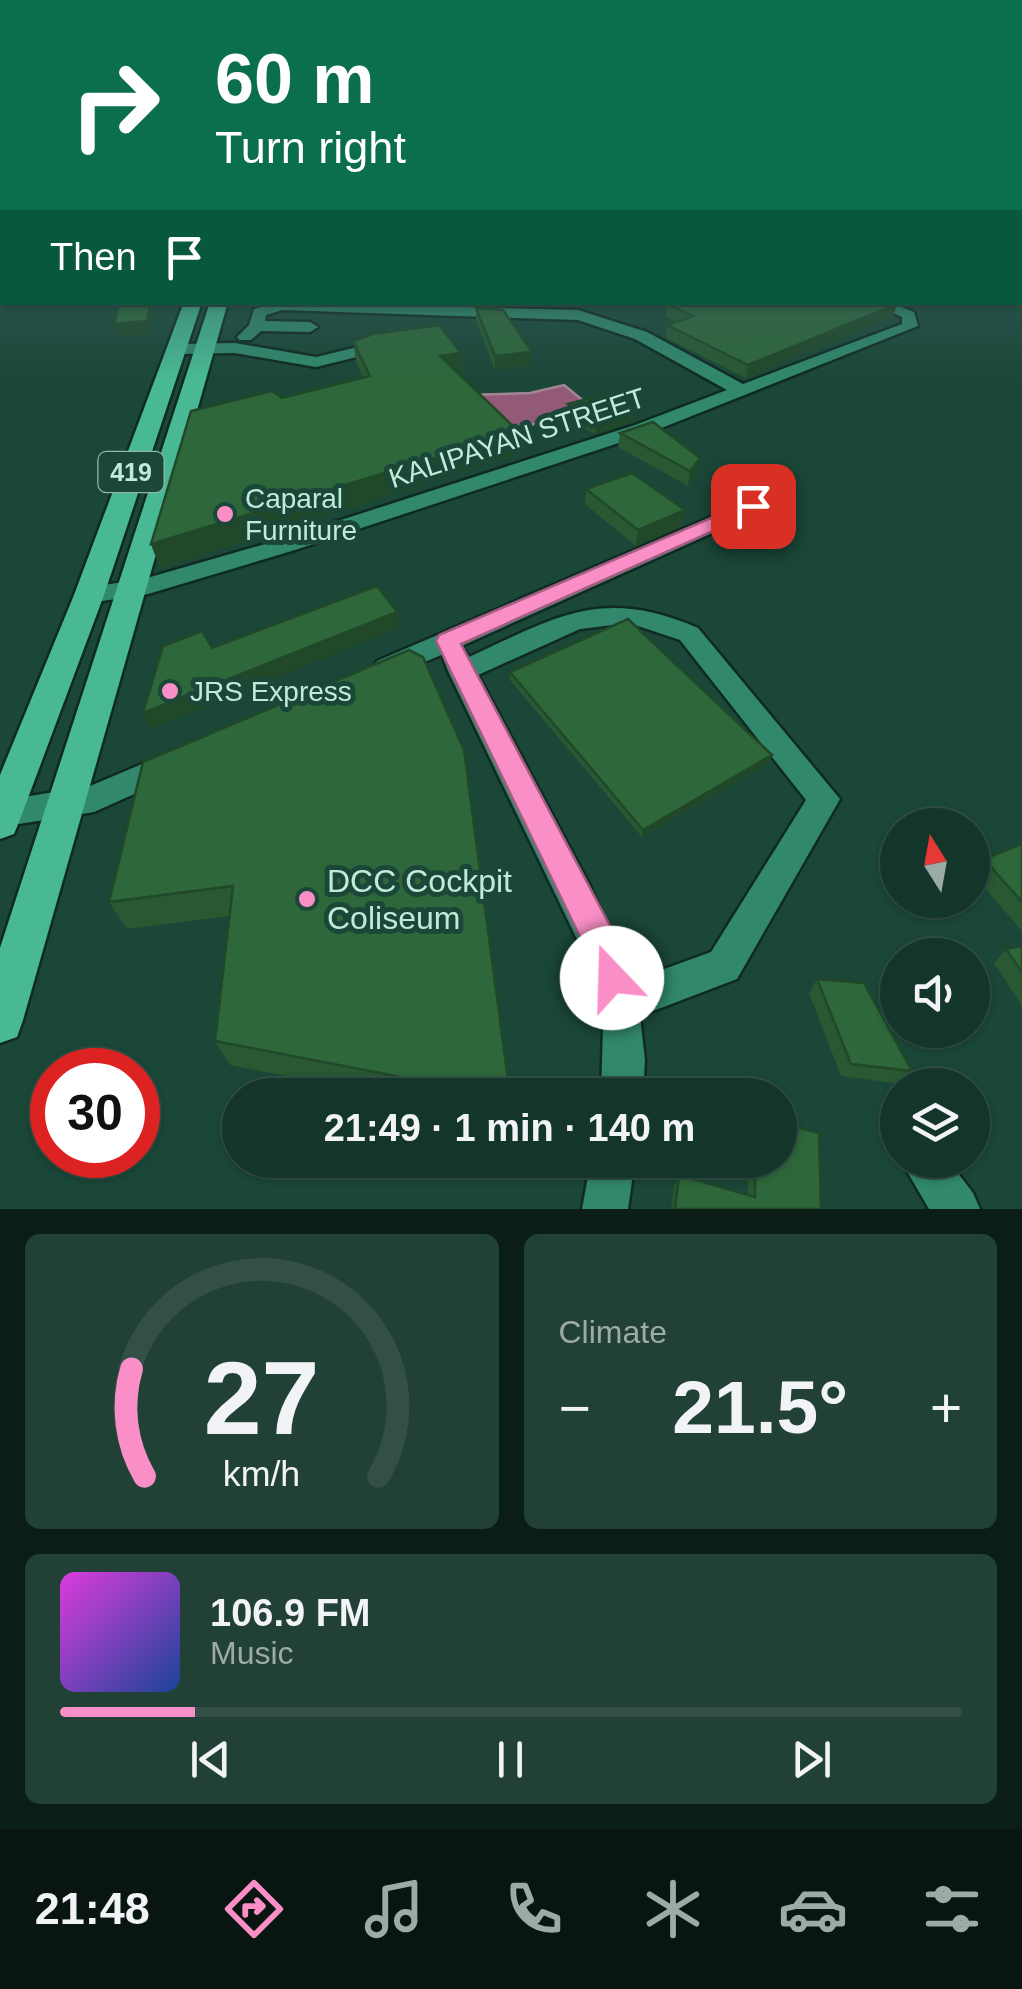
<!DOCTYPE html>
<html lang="en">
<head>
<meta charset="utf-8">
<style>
	:root { --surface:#14352a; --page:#214036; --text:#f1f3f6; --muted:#9daba8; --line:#335047; --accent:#fa8fc7 }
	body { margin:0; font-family:Helvetica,sans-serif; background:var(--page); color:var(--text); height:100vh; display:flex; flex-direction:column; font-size:38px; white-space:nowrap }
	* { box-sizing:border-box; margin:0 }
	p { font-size:32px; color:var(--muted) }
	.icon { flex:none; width:55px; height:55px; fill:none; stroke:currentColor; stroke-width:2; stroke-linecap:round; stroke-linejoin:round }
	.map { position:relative; height:1209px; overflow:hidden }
	.side { display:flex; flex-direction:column; gap:25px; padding:25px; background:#0b1d17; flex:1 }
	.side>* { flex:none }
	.hud { position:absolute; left:0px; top:0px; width:1022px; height:305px; box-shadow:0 2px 8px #0004,0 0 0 2px var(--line); background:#0b6e4f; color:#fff; overflow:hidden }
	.needle { width:65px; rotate:349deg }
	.controls { position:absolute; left:880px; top:808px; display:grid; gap:20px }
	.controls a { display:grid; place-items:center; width:110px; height:110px; border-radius:50%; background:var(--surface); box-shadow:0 2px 8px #0004,0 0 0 2px var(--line); font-size:50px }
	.speed { position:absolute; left:30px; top:1048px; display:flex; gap:20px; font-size:50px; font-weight:700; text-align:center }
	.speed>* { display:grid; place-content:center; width:130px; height:130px; border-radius:50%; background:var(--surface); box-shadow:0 2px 8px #0004,0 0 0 2px var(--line); line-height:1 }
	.speed .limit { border:15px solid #d22; background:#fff; color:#111 }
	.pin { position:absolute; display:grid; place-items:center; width:85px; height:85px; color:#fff; margin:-42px; border-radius:20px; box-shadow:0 5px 15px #0006 }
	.me { position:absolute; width:110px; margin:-55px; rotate:339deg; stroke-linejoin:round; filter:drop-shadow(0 0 8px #0008) }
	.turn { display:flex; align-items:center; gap:35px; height:210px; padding:0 50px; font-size:45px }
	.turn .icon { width:130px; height:130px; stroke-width:2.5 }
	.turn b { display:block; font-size:70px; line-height:85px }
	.then { display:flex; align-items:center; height:95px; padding:0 50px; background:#0003; gap:20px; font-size:38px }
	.big { font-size:75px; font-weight:700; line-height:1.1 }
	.side .widget { flex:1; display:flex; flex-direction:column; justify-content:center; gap:15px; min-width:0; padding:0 35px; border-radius:15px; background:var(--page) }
	.side .dial { align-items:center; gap:0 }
	.dial svg { height:260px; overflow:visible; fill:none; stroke:var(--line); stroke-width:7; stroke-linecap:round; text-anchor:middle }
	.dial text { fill:var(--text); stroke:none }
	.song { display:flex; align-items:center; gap:30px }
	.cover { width:120px; height:120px; border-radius:15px; background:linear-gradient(135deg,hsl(300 70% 55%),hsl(220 70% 35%)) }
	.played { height:10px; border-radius:5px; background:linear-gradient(90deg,var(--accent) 15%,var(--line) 15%) }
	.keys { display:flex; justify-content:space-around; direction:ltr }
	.heat { display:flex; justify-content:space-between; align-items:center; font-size:55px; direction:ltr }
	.side .tiles { flex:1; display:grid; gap:25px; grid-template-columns:1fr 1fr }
	.widget:last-child { grid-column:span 2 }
	.trip { position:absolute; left:222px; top:1078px; width:575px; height:100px; border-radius:50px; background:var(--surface); box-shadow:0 2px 8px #0004,0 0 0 2px var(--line); font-weight:700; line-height:100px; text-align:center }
	.menu { display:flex; height:160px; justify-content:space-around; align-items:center; background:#081511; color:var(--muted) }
	.menu .icon { width:70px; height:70px }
	.menu .selected { color:var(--accent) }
	.menu b { font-size:45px; color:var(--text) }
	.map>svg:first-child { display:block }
</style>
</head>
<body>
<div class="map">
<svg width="1022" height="1209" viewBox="0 0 1022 1209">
	<rect width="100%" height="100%" fill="#1a4738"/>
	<polygon fill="#935a77" stroke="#a18594" stroke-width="2.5" points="564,385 592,408 473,441 468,395 530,393"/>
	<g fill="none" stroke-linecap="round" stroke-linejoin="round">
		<defs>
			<g id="minor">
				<polygon points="278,302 578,310 647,332 743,384 902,324 902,317 867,302 889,302 914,312 918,326 649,433 295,550 148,594 89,603 80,601 77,595 80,589 147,578 279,540 635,425 727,390 635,339 578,320 282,310 266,315 265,321 310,322 318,327 310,332 261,331 251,340 239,340 237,337 249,325 254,309"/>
				<polygon points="387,340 393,342 393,348 316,367 235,353 177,354 169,349 177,344 235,343 316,357"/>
				<path d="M 753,499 L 764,506 L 761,511 L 455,649 L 465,651 L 469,657 C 556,617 602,586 698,628 L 840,799 L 737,979 L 640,1016 L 645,1060 L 643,1095 L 601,1095 L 603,1026 L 587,960 L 448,671 L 443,658 L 446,653 L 387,678 L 377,675 L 373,668 L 377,661 ZM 629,623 L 680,640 L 806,800 L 711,952 L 631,981 L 590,886 L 478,675 L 580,629 Z"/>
				<polygon points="168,753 179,756 183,765 179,774 94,812 0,827 0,801 90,786"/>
				<polygon points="591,1160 635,1160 628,1209 582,1209"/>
				<polygon points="913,1160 948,1160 973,1193 980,1209 929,1209 908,1173"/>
			</g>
			<g id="highway">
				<polygon points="184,302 202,302 104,595 19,822 14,834 0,839 0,775 74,595"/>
				<polygon points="210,302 228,302 23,1020 17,1037 0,1043 0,948"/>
			</g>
		</defs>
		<use href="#minor" stroke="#0f2a21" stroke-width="5"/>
		<use href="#highway" stroke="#0f2a21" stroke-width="5"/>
		<use href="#minor" fill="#31886c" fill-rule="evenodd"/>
		<use href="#highway" fill="#48b994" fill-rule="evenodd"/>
	</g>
	<g fill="#285932">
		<polygon points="900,302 928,302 914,308"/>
		<polygon points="667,304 893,317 746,378 666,338 667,325 677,322 666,316"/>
		<polygon points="476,308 532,365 495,370 476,321"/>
		<polygon points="353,341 461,353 462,374 460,375 519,432 519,454 160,568 151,544 282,398 363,378 356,361"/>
		<polygon points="568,404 634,408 632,422 595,434 567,419"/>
		<polygon points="620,433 697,472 688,486 618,447"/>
		<polygon points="586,489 682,526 636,546 585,504"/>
		<polygon points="510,672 772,755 769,764 642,837 510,680"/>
		<polygon points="143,762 510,1095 383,1095 230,1065 215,1041 230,916 127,929 109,902"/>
		<polygon points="1022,844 1022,930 1021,930 973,874 984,859"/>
		<polygon points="1022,946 1022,1006 994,963 1006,949"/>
		<polygon points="817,979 912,1071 901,1084 841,1076 809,993"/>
		<polygon points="748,1160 780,1160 821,1209 671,1209 674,1186 679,1175 748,1195"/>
	</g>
	<g fill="#204829">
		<polygon points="151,302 157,302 151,333 119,337 114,324"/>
		<polygon points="916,302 928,302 914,308"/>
		<polygon points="897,304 893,317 746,378 748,365"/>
		<polygon points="532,352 532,365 495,370 495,356"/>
		<polygon points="461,353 462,374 442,377 440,356"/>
		<polygon points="634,408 632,422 595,434 596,420"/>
		<polygon points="519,432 519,454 160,568 151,544"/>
		<polygon points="700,458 697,472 688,486 690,471"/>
		<polygon points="685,510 682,526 636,546 638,530"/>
		<polygon points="397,612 399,628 151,729 143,713"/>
		<polygon points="772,755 769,764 642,837 643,830"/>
	</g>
	<g fill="#2e673a" stroke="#204829" stroke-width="2.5">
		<rect x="1020" y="210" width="2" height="52"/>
		<polygon points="120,302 151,302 147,321 114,324"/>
		<polygon points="671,302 892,302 897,304 748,365 667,325 693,316 667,304"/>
		<polygon points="476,308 503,310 532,352 495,356"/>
		<polygon points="439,325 461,353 440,356 519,432 151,544 191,411 272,391 282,398 370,376 353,341 373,334"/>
		<polygon points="613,392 634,408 596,420 568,404"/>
		<polygon points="653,422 700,458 690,471 620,433"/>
		<polygon points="632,473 685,510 638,530 586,489"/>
		<polygon points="377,586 397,612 143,713 163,646 202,631 212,648"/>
		<polygon points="628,619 772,755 643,830 510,672"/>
		<polygon points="409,650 423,657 464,750 510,1095 493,1095 215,1041 233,886 109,902 143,762"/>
		<polygon points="1022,844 1022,902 984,859"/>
		<polygon points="1022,946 1022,972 1006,949"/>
		<polygon points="817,979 864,983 912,1071 851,1064"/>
		<polygon points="780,1123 819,1133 821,1209 675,1209 679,1175 755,1197 755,1160 780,1160"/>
	</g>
	<linearGradient id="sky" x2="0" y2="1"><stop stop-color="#0e271f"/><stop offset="0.55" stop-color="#385e5e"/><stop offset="1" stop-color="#385e5e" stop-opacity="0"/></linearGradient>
	<rect width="1022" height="380" fill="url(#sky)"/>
	<polygon fill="#fa8fc7" stroke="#a25d81" stroke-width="2.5" points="753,500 763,506 760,510 461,644 617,939 630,978 625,990 612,995 600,990 589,955 436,641 439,635"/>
	<g fill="#fa8fc7" stroke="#1a4738" stroke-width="4">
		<circle cx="225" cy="514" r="10"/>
		<circle cx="170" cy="691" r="10"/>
		<circle cx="307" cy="899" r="10"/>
	</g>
	<g text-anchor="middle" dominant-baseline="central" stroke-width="10" stroke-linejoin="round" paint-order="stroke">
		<rect fill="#1a4738" stroke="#90b9a9" stroke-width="2.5" x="98.5" y="452" width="65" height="40" rx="8"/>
		<g font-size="25" font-weight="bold" fill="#c2ead9">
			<text x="131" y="472">419</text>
		</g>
		<g font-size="28" fill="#c2ead9" stroke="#1a4738">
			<text transform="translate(517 438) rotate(-18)">KALIPAYAN STREET</text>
		</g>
		<g font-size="28" fill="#c2ead9" stroke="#1a4738" text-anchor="start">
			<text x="245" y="498">Caparal<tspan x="245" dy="32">Furniture</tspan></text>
			<text x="190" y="691">JRS Express</text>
		</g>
		<g font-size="32" fill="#c2ead9" stroke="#1a4738" text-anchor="start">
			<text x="327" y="881">DCC Cockpit<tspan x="327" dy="37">Coliseum</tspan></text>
		</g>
	</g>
</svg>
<div class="controls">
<a><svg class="needle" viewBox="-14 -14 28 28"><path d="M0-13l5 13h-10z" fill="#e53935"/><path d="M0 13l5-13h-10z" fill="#9daba8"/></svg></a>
<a><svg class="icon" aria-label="sound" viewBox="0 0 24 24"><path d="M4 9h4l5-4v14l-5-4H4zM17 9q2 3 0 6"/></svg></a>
<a><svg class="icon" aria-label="layers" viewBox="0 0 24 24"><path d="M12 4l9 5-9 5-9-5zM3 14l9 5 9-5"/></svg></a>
</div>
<div class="speed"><div class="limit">30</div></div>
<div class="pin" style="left:753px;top:506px;background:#d93025"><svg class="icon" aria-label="arrive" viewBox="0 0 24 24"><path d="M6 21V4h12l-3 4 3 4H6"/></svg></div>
<svg class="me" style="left:612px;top:978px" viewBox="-20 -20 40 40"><circle r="19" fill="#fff"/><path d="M0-13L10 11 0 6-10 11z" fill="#fa8fc7"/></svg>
<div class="trip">21:49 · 1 min · 140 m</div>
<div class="hud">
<div class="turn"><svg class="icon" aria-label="right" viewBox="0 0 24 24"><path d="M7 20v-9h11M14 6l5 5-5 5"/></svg><div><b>60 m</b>Turn right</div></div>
<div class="then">Then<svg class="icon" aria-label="arrive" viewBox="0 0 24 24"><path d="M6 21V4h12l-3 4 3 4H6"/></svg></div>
</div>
</div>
<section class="side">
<div class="tiles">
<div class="widget dial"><svg viewBox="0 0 100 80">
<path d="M14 69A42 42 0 1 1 86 69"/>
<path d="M14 69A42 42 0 0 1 10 36" stroke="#fa8fc7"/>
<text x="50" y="56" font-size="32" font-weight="700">27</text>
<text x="50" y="72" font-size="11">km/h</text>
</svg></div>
<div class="widget"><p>Climate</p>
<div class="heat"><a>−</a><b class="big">21.5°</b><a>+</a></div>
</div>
<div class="widget">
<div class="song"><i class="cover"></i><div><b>106.9 FM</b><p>Music</p></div></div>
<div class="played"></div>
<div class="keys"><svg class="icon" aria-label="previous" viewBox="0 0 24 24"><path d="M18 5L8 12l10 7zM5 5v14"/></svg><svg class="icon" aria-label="pause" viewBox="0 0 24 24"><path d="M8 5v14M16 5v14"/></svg><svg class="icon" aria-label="next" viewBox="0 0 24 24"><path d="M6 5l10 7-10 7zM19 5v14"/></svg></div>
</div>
</div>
</section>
<nav class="menu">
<b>21:48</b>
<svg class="icon selected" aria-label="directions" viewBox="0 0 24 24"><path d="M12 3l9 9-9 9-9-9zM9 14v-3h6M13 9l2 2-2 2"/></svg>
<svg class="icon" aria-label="music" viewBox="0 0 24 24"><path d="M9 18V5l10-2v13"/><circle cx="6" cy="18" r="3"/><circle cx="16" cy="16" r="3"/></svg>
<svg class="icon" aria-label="phone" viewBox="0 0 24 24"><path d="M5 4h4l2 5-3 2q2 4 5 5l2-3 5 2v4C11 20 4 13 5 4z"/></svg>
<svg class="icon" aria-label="climate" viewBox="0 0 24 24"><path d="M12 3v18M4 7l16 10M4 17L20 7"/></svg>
<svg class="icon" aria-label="car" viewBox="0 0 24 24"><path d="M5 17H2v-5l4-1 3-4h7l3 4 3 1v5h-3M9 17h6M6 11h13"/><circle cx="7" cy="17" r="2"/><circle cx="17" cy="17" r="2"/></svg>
<svg class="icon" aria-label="filters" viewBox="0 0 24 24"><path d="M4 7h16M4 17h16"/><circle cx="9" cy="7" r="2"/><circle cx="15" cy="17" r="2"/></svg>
</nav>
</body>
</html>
